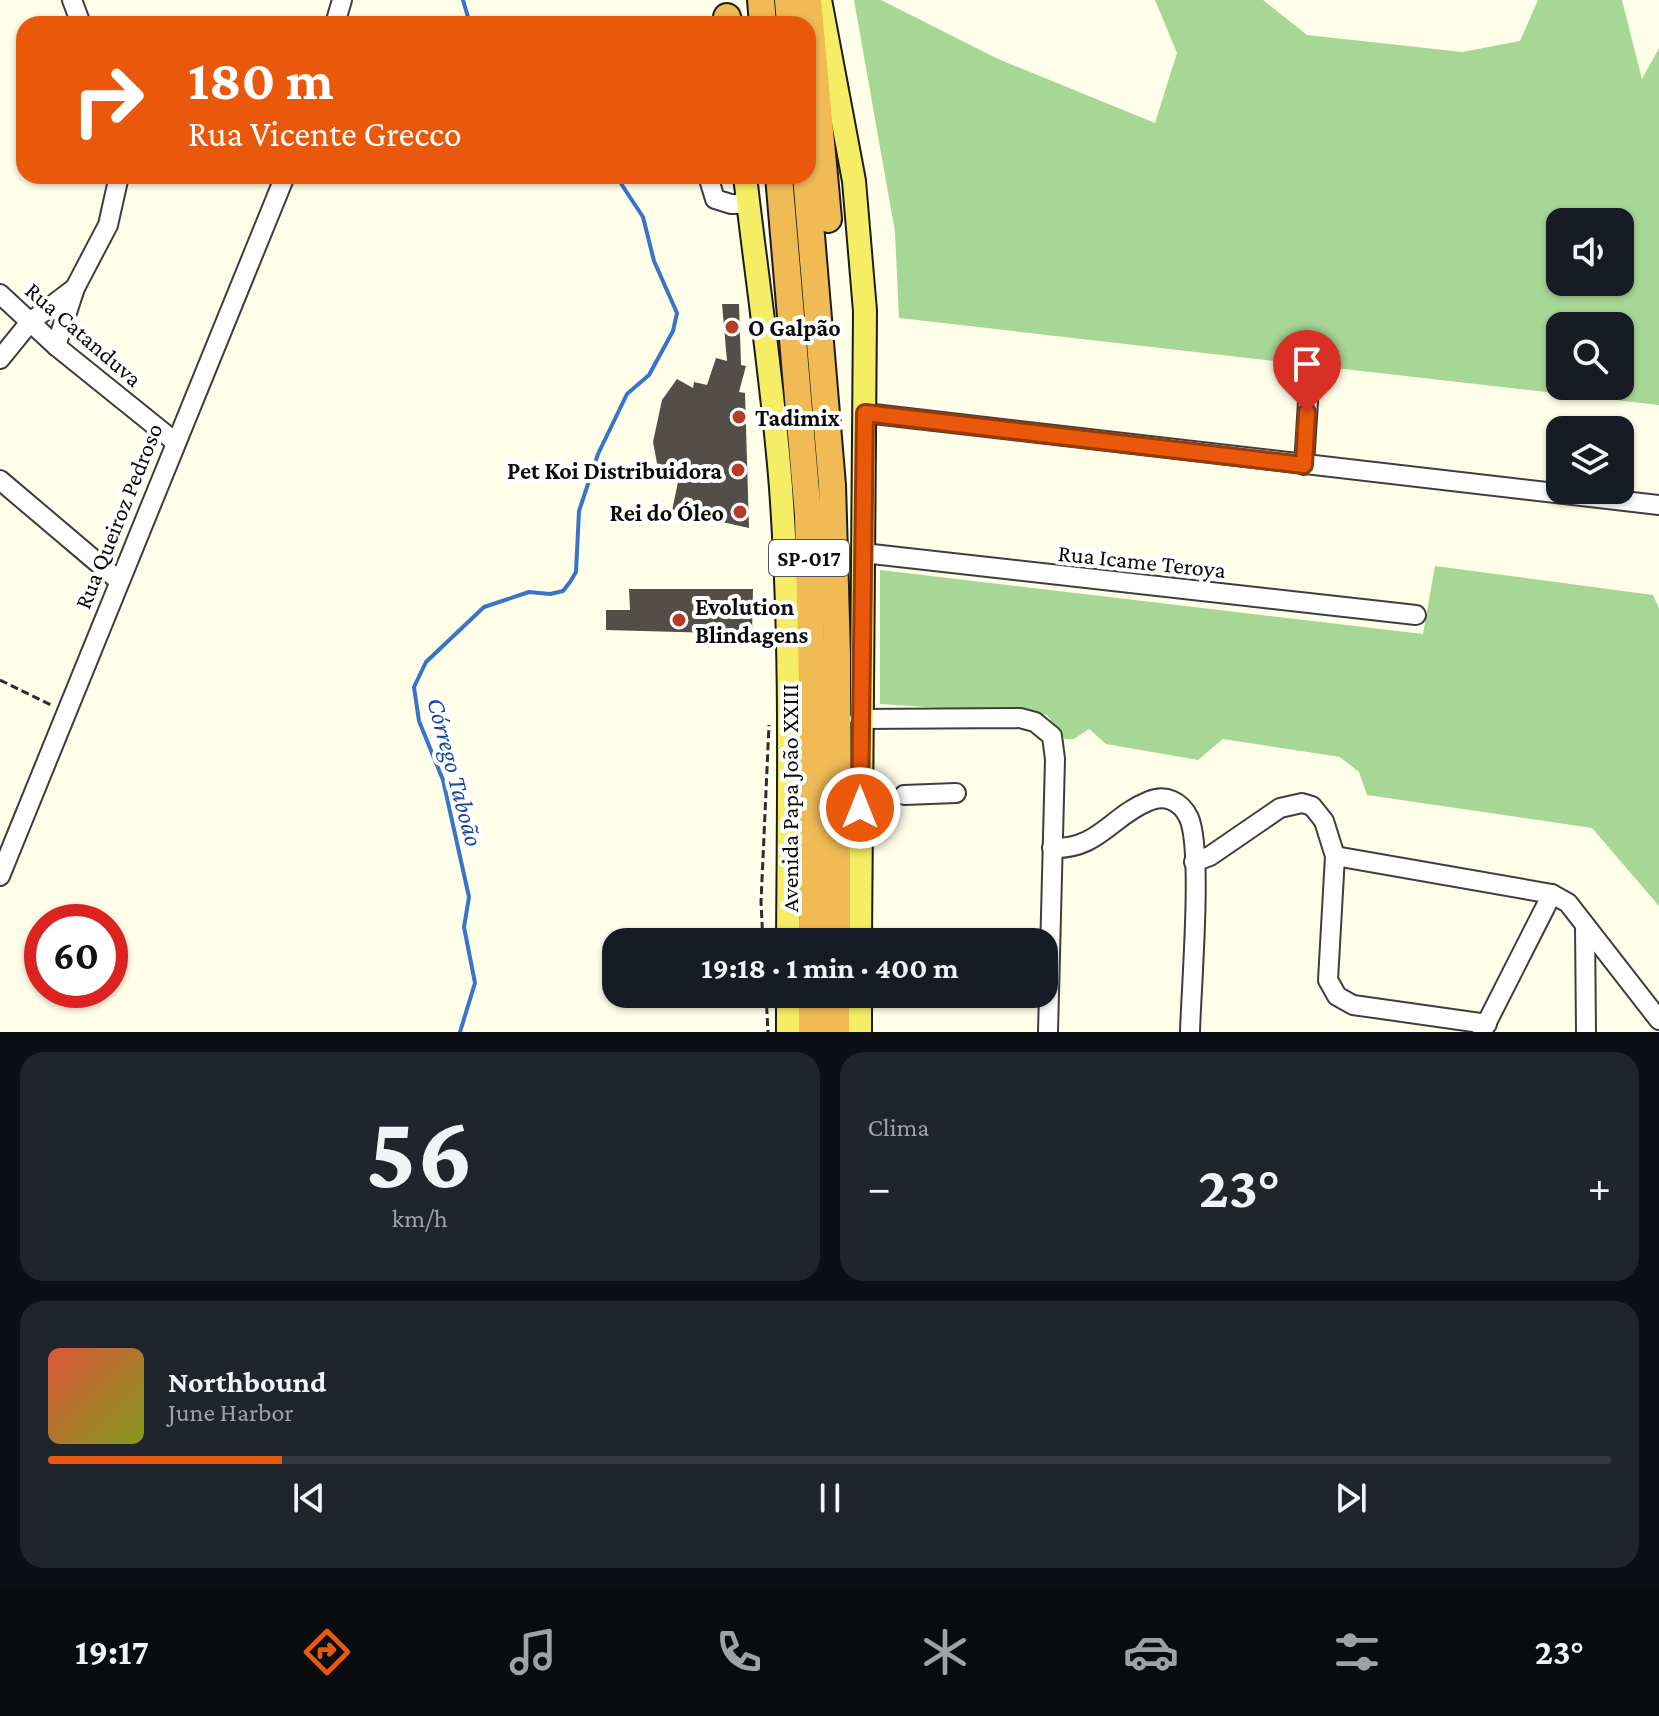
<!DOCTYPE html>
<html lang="pt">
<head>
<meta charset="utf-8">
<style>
	:root { --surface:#171b24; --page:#20242c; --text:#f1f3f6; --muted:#9ea1a6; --line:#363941; --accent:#ea580c }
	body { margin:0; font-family:"Crimson Pro",serif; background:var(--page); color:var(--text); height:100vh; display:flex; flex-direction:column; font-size:30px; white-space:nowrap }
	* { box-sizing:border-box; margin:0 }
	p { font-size:26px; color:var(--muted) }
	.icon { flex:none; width:44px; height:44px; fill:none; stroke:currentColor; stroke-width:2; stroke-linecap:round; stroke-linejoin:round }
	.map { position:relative; height:1032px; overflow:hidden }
	.sheet { display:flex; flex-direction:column; gap:20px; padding:20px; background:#0d0f14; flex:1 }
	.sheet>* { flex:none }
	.hud { position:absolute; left:16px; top:16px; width:800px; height:168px; border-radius:24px; box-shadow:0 2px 6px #0004; background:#ea580c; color:#fff; overflow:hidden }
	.buttons { position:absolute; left:1546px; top:208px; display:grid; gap:16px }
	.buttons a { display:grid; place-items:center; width:88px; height:88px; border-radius:16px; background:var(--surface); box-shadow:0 2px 6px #0004; font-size:40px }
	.speed { position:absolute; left:24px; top:904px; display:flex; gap:16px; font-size:40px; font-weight:700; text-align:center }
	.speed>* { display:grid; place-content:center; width:104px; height:104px; border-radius:50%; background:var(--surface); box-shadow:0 2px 6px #0004; line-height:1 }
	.speed .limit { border:12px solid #d22; background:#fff; color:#111 }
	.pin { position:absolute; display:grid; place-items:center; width:68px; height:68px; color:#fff; margin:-82px -34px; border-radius:50% 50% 50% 0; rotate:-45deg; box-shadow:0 0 8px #0007 }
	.pin .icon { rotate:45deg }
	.me { position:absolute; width:88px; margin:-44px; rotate:0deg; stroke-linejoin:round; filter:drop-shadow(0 0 6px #0008) }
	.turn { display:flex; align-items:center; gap:28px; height:168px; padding:0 40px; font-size:36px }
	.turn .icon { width:104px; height:104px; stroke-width:2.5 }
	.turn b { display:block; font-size:56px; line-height:68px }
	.big { font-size:60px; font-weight:700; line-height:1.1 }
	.sheet .tile { flex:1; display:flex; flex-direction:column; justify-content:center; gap:12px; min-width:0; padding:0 28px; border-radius:24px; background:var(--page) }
	.sheet .dial { align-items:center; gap:0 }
	.dial b { font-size:104px; line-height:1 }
	.song { display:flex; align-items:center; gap:24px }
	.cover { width:96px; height:96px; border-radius:12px; background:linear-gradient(135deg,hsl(10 70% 55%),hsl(70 70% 35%)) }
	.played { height:8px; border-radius:4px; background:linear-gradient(90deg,var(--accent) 15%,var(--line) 15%) }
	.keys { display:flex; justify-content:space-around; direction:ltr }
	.heat { display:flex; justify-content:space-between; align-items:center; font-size:44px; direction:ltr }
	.sheet .tiles { flex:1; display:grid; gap:20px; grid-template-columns:1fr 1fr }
	.tile:last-child { grid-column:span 2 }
	.trip { position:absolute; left:602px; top:928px; width:456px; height:80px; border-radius:24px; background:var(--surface); box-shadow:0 2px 6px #0004; font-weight:700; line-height:80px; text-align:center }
	.dock { display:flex; height:128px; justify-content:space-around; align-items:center; background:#090b0e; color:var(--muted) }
	.dock .icon { width:56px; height:56px }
	.dock .current { color:var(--accent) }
	.dock b { font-size:36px; color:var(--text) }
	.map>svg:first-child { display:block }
</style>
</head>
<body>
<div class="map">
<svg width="1659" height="1032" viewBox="0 0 1659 1032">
	<rect width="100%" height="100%" fill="#fefee9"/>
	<g fill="#a6d795" fill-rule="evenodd">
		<path d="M 854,0 L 881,0 L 998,59 L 1155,123 L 1177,53 L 1155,0 L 1263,0 L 1307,35 L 1462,52 L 1520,41 L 1538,0 L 1622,0 L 1642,79 L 1659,48 L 1659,405 L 899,318 L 895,232 ZM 1560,222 L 1620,222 L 1620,282 L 1560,282 ZM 1560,326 L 1620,326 L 1620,386 L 1560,386 Z"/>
		<polygon points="1435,566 1653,595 1659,608 1659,906 1592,828 1367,795 1359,772 1340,757 1223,739 1198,760 1106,744 1089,729 1074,739 1065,739 1047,715 880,704 880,570 1423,634"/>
	</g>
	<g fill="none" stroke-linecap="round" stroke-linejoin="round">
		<g stroke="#3974c9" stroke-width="4">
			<polyline points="463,0 470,24"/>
			<polyline points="460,1032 475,983 464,927 469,897 443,780 419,721 414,687 426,662 484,607 529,592 550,594 563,591 570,582 576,572 579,511 598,454 627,394 649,375 673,331 677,313 654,261 643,217 616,176"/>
		</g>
	</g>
	<g fill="#534e48">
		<polygon points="722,304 739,304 741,365 746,366 739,392 745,393 749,528 672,511 678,482 657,463 653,442 662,400 677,379 693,388 694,382 707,385 716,358 727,361"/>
		<polygon points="629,589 753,589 752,634 606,630 606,610 630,610"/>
	</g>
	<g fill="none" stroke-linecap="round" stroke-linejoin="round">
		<defs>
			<g id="minor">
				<polyline points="72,0 81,24"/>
				<polyline points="335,24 342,0"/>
				<polyline points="708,176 715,199 731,204 748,204"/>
				<polyline points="0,294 56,346 174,441"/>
				<polyline points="56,346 75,288 108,225 119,176"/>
				<polyline points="0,359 30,322 75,288"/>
				<polyline points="865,413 1659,505"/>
				<polyline points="1304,465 1309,386"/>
				<polyline points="0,480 118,580"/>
				<polyline points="863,553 1416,615"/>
				<polyline points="859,719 1020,718 1035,722 1052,736 1055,759 1048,1032"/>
				<polyline points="904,795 956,793"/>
				<path d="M 1052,848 C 1098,850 1111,816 1149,801 C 1165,794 1181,801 1189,818 C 1203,851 1191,989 1190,1032"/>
				<polyline points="1335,856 1552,894 1568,903 1659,1020"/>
				<polyline points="1194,862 1210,856 1280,808 1302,803 1312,806 1324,821 1335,856 1328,980 1337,996 1353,1005 1487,1024"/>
				<polyline points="0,876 285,176"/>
				<polyline points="1585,925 1586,1032"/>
				<polyline points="1482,1032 1552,894"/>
			</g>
			<g id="major">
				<polyline points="820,0 854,181 865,311 860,942"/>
				<path d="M 745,176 C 757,280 773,384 781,488 C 792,639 789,791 788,942"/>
				<polyline points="788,1032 788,994"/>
				<polyline points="860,1032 860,994"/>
			</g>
			<g id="highway">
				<polyline points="761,0 763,24"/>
				<polyline points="788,0 790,24"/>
				<polyline points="808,0 828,219"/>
				<polyline points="727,17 729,24"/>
				<polyline points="779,176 808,515 813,723 812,942"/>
				<polyline points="806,176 832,485 837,655 837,942"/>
				<polyline points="812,1032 812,994"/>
				<polyline points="836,1032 836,994"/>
			</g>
		</defs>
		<use href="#minor" stroke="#3e3e3e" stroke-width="22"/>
		<use href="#major" stroke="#1c1c1c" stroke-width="26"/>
		<use href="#highway" stroke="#1c1c1c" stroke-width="30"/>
		<g stroke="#2d2d2d" stroke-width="3" stroke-dasharray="8 4" stroke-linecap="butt">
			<polyline points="0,680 53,706"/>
			<polyline points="763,942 761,902 769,725"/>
			<polyline points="766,994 768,1032"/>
		</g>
		<use href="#minor" stroke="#fff" stroke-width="18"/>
		<use href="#major" stroke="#f5ed63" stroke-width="22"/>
		<use href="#highway" stroke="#f0ba55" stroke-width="26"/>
	</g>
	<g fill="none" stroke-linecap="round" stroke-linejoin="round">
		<defs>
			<polyline id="route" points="860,808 865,413 1304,465 1307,412"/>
		</defs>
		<use href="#route" stroke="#983908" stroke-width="20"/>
		<use href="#route" stroke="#ea580c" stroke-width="14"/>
	</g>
	<g fill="#b63c28" stroke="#fff" stroke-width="3">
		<circle cx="732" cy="327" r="8"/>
		<circle cx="739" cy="417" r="8"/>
		<circle cx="738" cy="470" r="8"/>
		<circle cx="740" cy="512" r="8"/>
		<circle cx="679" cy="620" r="8"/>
	</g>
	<g text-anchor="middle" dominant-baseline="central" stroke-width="8" stroke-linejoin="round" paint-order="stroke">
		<rect fill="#fff" stroke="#545454" stroke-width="2" x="769" y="540" width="80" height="36" rx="6"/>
		<g font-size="22" font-weight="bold" fill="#0b0b0b">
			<text x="809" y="558">SP-017</text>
		</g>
		<g font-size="24" font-weight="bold" fill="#0b0b0b" stroke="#fff" text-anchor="start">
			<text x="748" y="327">O Galpão</text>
			<text x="755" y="417">Tadimix</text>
			<text x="722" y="470" text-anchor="end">Pet Koi Distribuidora</text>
			<text x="724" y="512" text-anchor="end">Rei do Óleo</text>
			<text x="695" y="606">Evolution<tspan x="695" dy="28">Blindagens</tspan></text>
		</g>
		<g font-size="24" fill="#0b0b0b" stroke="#fff">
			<text transform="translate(84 334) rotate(41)">Rua Catanduva</text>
			<text transform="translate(118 516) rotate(-68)">Rua Queiroz Pedroso</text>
			<text transform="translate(1142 561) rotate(6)">Rua Icame Teroya</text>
			<text transform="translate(789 798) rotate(-90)">Avenida Papa João XXIII</text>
		</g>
		<g font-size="26" font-style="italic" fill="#194898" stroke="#fff">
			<text transform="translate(455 772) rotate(75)">Córrego Taboão</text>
		</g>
	</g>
</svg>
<div class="buttons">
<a><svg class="icon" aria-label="sound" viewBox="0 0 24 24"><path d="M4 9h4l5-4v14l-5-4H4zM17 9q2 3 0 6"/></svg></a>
<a><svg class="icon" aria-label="search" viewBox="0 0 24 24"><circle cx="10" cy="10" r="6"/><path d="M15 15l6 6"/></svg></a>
<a><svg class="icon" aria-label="layers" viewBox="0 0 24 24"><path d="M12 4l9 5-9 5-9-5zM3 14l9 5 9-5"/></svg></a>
</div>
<div class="speed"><div class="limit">60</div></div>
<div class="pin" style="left:1307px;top:412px;background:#d93025"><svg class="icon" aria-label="arrive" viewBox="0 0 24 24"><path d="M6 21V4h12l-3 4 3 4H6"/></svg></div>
<svg class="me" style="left:860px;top:808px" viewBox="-20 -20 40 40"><circle r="17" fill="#ea580c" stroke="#fff" stroke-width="3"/><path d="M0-11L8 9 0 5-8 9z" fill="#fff"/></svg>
<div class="trip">19:18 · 1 min · 400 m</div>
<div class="hud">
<div class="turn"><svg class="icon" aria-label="right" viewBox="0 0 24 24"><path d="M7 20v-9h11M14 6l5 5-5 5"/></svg><div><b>180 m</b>Rua Vicente Grecco</div></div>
</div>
</div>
<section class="sheet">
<div class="tiles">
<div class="tile dial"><b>56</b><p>km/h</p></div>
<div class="tile"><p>Clima</p>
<div class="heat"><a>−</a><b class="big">23°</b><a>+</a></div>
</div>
<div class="tile">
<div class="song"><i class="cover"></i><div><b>Northbound</b><p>June Harbor</p></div></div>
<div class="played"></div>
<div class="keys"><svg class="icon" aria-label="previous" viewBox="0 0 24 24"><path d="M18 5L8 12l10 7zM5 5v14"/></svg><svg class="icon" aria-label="pause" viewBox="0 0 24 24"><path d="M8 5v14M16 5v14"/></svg><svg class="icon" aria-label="next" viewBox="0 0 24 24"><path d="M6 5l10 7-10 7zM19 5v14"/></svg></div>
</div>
</div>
</section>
<nav class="dock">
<b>19:17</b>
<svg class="icon current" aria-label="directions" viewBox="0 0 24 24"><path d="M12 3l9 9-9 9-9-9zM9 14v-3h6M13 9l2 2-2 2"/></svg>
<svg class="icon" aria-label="music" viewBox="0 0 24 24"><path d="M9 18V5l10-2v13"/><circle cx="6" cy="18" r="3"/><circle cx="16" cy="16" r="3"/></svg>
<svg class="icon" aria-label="phone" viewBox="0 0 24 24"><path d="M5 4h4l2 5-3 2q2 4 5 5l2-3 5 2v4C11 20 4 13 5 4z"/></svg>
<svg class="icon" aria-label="climate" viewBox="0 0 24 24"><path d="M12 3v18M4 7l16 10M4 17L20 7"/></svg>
<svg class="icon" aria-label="car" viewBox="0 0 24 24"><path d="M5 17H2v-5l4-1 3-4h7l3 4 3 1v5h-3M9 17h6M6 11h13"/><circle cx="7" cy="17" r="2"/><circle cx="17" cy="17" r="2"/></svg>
<svg class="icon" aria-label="filters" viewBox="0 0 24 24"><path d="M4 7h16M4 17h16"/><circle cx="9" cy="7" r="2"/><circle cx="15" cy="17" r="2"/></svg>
<b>23°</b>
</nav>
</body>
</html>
